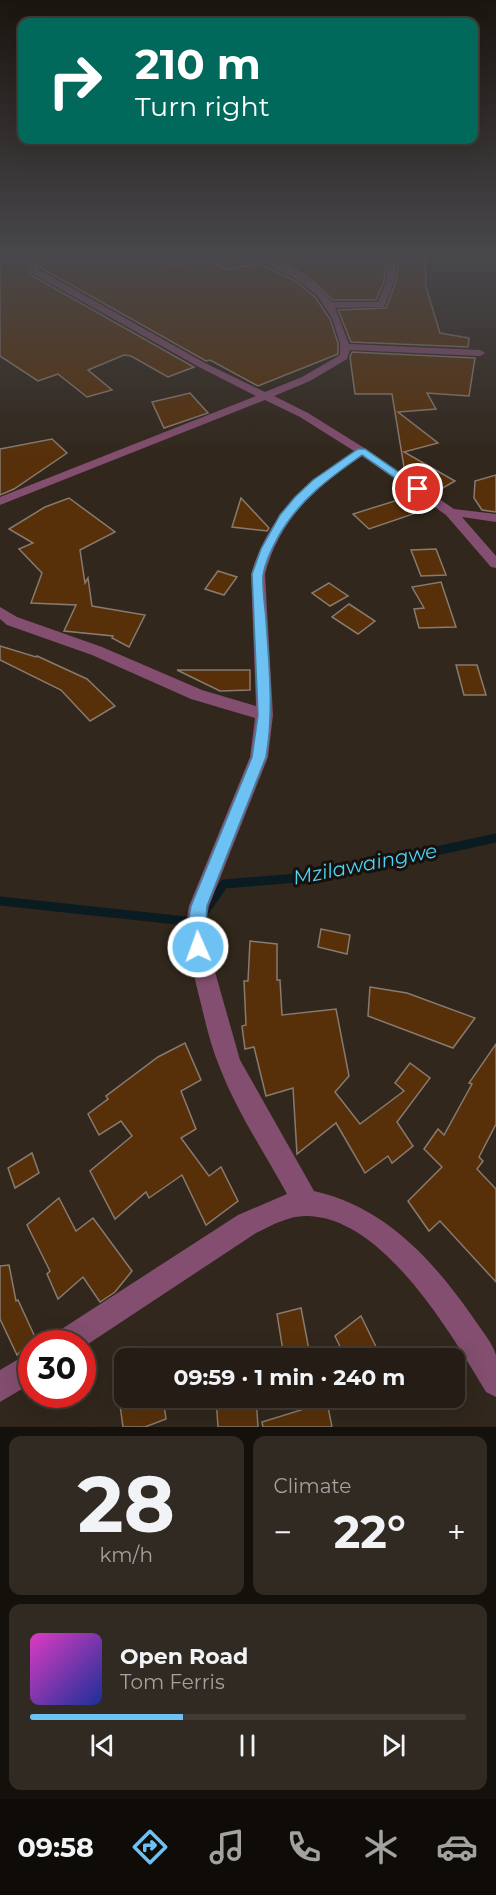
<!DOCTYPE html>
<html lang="en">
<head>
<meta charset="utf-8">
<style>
	:root { --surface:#251d15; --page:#312a22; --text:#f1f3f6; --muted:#a3a2a0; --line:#423b34; --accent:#6dc2f3 }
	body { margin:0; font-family:Montserrat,sans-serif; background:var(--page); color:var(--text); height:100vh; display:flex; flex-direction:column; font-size:22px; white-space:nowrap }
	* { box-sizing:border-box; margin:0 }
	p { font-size:20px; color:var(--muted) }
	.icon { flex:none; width:33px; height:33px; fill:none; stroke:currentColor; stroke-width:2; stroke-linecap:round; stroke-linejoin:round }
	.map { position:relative; height:1427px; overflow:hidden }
	.side { display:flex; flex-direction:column; gap:9px; padding:9px; background:#14100c; flex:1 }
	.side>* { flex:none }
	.guide { position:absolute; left:18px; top:18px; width:460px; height:126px; border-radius:12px; box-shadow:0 6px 24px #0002,0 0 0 2px var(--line); background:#00695c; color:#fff; overflow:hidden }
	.speed { position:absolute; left:18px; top:1330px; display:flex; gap:12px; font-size:30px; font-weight:700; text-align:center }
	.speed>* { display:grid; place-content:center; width:78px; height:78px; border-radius:50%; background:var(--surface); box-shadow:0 6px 24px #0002,0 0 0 2px var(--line); line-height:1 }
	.speed .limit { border:9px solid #d22; background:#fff; color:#111 }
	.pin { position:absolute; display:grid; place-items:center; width:51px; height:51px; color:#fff; margin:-26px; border:3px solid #fff; border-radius:50%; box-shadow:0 2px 6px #0007 }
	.me { position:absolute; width:66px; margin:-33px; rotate:358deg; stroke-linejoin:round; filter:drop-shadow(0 0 4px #0008) }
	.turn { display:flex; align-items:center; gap:21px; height:126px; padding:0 18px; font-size:27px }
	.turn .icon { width:78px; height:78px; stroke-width:2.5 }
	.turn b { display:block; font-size:42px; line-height:51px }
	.big { font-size:45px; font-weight:700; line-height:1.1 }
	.side .tile { flex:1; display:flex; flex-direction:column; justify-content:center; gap:9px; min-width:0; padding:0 21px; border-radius:12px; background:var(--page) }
	.side .dial { align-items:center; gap:0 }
	.dial b { font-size:78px; line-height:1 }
	.song { display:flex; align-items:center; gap:18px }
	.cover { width:72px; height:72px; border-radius:9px; background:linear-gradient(135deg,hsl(310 70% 55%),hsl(230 70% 35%)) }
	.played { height:6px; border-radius:3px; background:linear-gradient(90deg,var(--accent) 35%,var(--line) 35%) }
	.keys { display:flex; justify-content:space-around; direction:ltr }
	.heat { display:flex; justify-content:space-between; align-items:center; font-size:33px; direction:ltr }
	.side .tiles { flex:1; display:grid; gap:9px; grid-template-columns:1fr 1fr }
	.tile:last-child { grid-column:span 2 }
	.trip { position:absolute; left:114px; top:1348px; width:351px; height:60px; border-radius:12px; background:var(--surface); box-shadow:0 6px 24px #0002,0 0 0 2px var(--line); font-weight:700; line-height:60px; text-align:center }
	.tab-bar { display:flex; height:96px; justify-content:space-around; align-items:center; background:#0f0c08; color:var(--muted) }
	.tab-bar .icon { width:42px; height:42px }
	.tab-bar .active { color:var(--accent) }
	.tab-bar b { font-size:27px; color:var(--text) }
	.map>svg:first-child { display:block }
</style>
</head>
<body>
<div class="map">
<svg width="496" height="1427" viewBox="0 0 496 1427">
	<rect width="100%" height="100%" fill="#31271c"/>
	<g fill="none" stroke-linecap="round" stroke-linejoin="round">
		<g stroke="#0a1c21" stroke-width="9">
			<polyline points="0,901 195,922"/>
			<polyline points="205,911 224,884 322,876 496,838"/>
		</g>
	</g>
	<g fill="#57300a" stroke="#887a6f" stroke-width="1.5">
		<polygon points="0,257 35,257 28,271 29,274 194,367 168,377 131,356 124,355 88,370 112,390 87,397 58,374 38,381 0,356"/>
		<polygon points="47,257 157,257 176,265 204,258 225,269 259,264 294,280 315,297 330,319 338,343 338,354 258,386 210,360 206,361 41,268"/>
		<polygon points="272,257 387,257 384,281 376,300 333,300 307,276"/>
		<polygon points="399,257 425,257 426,287 440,333 469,338 468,347 351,342 338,310 386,308 396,282"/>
		<polygon points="352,352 475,358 469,396 427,393 436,409 398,412 438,443 404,452 455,481 434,493 405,473 392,394 355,394 350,357"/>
		<polygon points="190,393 208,413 164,428 152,402"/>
		<polygon points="52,439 67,453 14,489 0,495 0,449"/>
		<polygon points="496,475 496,512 482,510 474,498 475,481"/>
		<polygon points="69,498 115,532 80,550 85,583 88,578 92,606 145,615 129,647 112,638 113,636 64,631 76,605 31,603 42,573 19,549 33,543 9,529 45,507"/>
		<polygon points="241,498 269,528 267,531 232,527"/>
		<polygon points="401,499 416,513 369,529 353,514"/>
		<polygon points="436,549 446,575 421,576 411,550"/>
		<polygon points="218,571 237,577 224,595 205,589"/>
		<polygon points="441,582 456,627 419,628 414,609 424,608 412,587"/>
		<polygon points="329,583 348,596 330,606 312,593"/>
		<polygon points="349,604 375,621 358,634 332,617"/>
		<polygon points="0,646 36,657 37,656 87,679 115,706 90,721 61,690 0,660"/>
		<polygon points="456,665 477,665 486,695 464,695"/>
		<polygon points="177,670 250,670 250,690 220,691"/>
		<polygon points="321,929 350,935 347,954 318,947"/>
		<polygon points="250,941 277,944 277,980 280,980 282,1015 336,1009 349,1076 335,1092 360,1124 404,1091 395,1083 410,1063 430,1078 397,1122 413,1146 392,1163 388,1156 365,1173 336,1123 297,1154 293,1088 266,1096 254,1047 245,1049 242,1026 246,1025 244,981 248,981"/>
		<polygon points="370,987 407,993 475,1018 453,1048 368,1016"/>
		<polygon points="185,1043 201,1080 181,1091 196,1129 181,1138 209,1176 221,1167 238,1201 206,1225 182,1175 149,1198 146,1192 115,1219 90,1171 132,1136 121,1121 99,1135 88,1114 108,1099 106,1096 158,1057"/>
		<polygon points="496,1044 496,1124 479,1157 483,1161 477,1169 496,1189 496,1282 440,1221 429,1231 408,1201 442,1167 424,1149 438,1129 444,1135 472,1084 469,1083"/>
		<polygon points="32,1153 39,1173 15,1188 8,1168"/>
		<polygon points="59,1198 76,1231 93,1218 132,1271 115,1292 100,1302 83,1277 58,1299 47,1274 50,1271 27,1225"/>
		<polygon points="9,1265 16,1301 18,1300 35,1337 17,1355 0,1319 0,1266"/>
		<polygon points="301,1308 309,1350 284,1357 277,1314"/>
		<polygon points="361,1316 382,1359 346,1359 335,1336"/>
		<polygon points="119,1398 163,1398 166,1419 145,1427 123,1427"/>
		<polygon points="216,1398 256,1398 258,1427 218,1427"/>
		<polygon points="327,1402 332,1427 263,1427 262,1422"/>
	</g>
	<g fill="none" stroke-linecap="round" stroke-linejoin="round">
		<g fill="#834e6f" fill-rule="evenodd">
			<path d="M 37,257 L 45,257 L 38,269 L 205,363 L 265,392 L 302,377 L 340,355 L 340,343 L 332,318 L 317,295 L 295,278 L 250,257 C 281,257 313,279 332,302 L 378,302 L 386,282 L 389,257 L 397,257 L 394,282 L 384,307 L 335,308 L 349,344 L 480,350 L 485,353 L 480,356 L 350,350 L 347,359 L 310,381 L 274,396 L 308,413 L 366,449 L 454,509 L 496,514 L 496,522 L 462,517 L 496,556 L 496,568 L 491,567 L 446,515 L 362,456 C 315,488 280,518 265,574 L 273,715 L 268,757 L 209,906 L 206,922 L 208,947 L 240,1060 L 314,1191 C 385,1207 432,1259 472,1316 C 479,1327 493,1343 496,1355 C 496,1367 496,1384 496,1397 L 486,1392 C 452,1335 384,1218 308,1216 C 290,1215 272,1225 256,1233 L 82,1348 L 82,1344 L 50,1344 L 54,1334 L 238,1215 L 287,1194 C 264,1152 237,1112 220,1068 C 209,1042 204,1015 197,988 C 191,960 183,934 189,906 L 250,757 L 255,718 L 191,699 L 92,655 L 7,625 L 0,619 L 0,607 L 17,617 L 102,647 L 202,690 L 256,706 L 251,574 C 268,516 305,484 354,451 L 300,417 L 265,400 L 0,505 L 0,497 L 256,396 L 199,367 L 30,272 Z"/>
			<polygon points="32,1351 32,1383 0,1402 0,1370"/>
		</g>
	</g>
	<linearGradient id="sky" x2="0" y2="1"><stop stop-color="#1b150f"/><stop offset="0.56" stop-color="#48474b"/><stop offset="1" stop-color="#48474b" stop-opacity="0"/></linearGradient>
	<rect width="496" height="457" fill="url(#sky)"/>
	<path fill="#6dc2f3" stroke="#477e9e" stroke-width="1.5" d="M 358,449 L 365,449 L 423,489 L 414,491 L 362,455 C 328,479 299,500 278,537 C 272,548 265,562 263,575 C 262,589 265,606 266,620 C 269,666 274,711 266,757 L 207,906 C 205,920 209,941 204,953 L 198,955 L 192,953 C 186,939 188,921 191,906 L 252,757 L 258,715 L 252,574 L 261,549 L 280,515 L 295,497 L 313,480 Z"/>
	<g text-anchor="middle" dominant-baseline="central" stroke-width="6" stroke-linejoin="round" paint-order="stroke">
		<g font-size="20" font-style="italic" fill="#4cd4f8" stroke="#16110c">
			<text transform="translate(365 864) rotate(-11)">Mzilawaingwe</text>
		</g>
	</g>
</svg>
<div class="speed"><div class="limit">30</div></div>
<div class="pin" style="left:418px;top:489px;background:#d93025"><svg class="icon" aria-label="arrive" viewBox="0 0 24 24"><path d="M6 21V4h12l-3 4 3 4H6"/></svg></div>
<svg class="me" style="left:198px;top:947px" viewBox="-20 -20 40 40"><circle r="17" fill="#6dc2f3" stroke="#fff" stroke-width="3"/><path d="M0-11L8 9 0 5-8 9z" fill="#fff"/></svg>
<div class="trip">09:59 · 1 min · 240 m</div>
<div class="guide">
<div class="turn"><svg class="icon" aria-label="right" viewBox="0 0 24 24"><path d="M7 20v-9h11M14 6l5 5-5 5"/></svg><div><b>210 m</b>Turn right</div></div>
</div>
</div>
<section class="side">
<div class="tiles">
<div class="tile dial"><b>28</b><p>km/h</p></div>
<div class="tile"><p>Climate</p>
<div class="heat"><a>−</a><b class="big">22°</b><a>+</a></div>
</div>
<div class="tile">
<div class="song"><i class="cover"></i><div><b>Open Road</b><p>Tom Ferris</p></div></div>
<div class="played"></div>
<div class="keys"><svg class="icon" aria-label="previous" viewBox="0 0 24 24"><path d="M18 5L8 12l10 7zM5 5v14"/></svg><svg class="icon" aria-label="pause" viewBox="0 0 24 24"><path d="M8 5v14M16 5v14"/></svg><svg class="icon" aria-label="next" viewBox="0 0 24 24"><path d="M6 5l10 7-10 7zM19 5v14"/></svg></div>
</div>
</div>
</section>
<nav class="tab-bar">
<b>09:58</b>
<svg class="icon active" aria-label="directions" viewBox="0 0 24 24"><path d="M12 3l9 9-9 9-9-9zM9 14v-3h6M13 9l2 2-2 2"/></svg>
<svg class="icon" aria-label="music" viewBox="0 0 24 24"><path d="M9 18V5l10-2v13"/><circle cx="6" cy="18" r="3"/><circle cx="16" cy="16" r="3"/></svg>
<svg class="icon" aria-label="phone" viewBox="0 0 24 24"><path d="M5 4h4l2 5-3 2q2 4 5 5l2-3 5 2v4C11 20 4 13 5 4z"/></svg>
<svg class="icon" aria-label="climate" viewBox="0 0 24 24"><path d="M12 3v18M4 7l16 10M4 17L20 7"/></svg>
<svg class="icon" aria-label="car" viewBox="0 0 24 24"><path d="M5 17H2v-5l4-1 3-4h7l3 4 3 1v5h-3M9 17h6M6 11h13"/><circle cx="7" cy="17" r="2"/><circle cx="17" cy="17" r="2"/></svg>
</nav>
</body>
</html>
